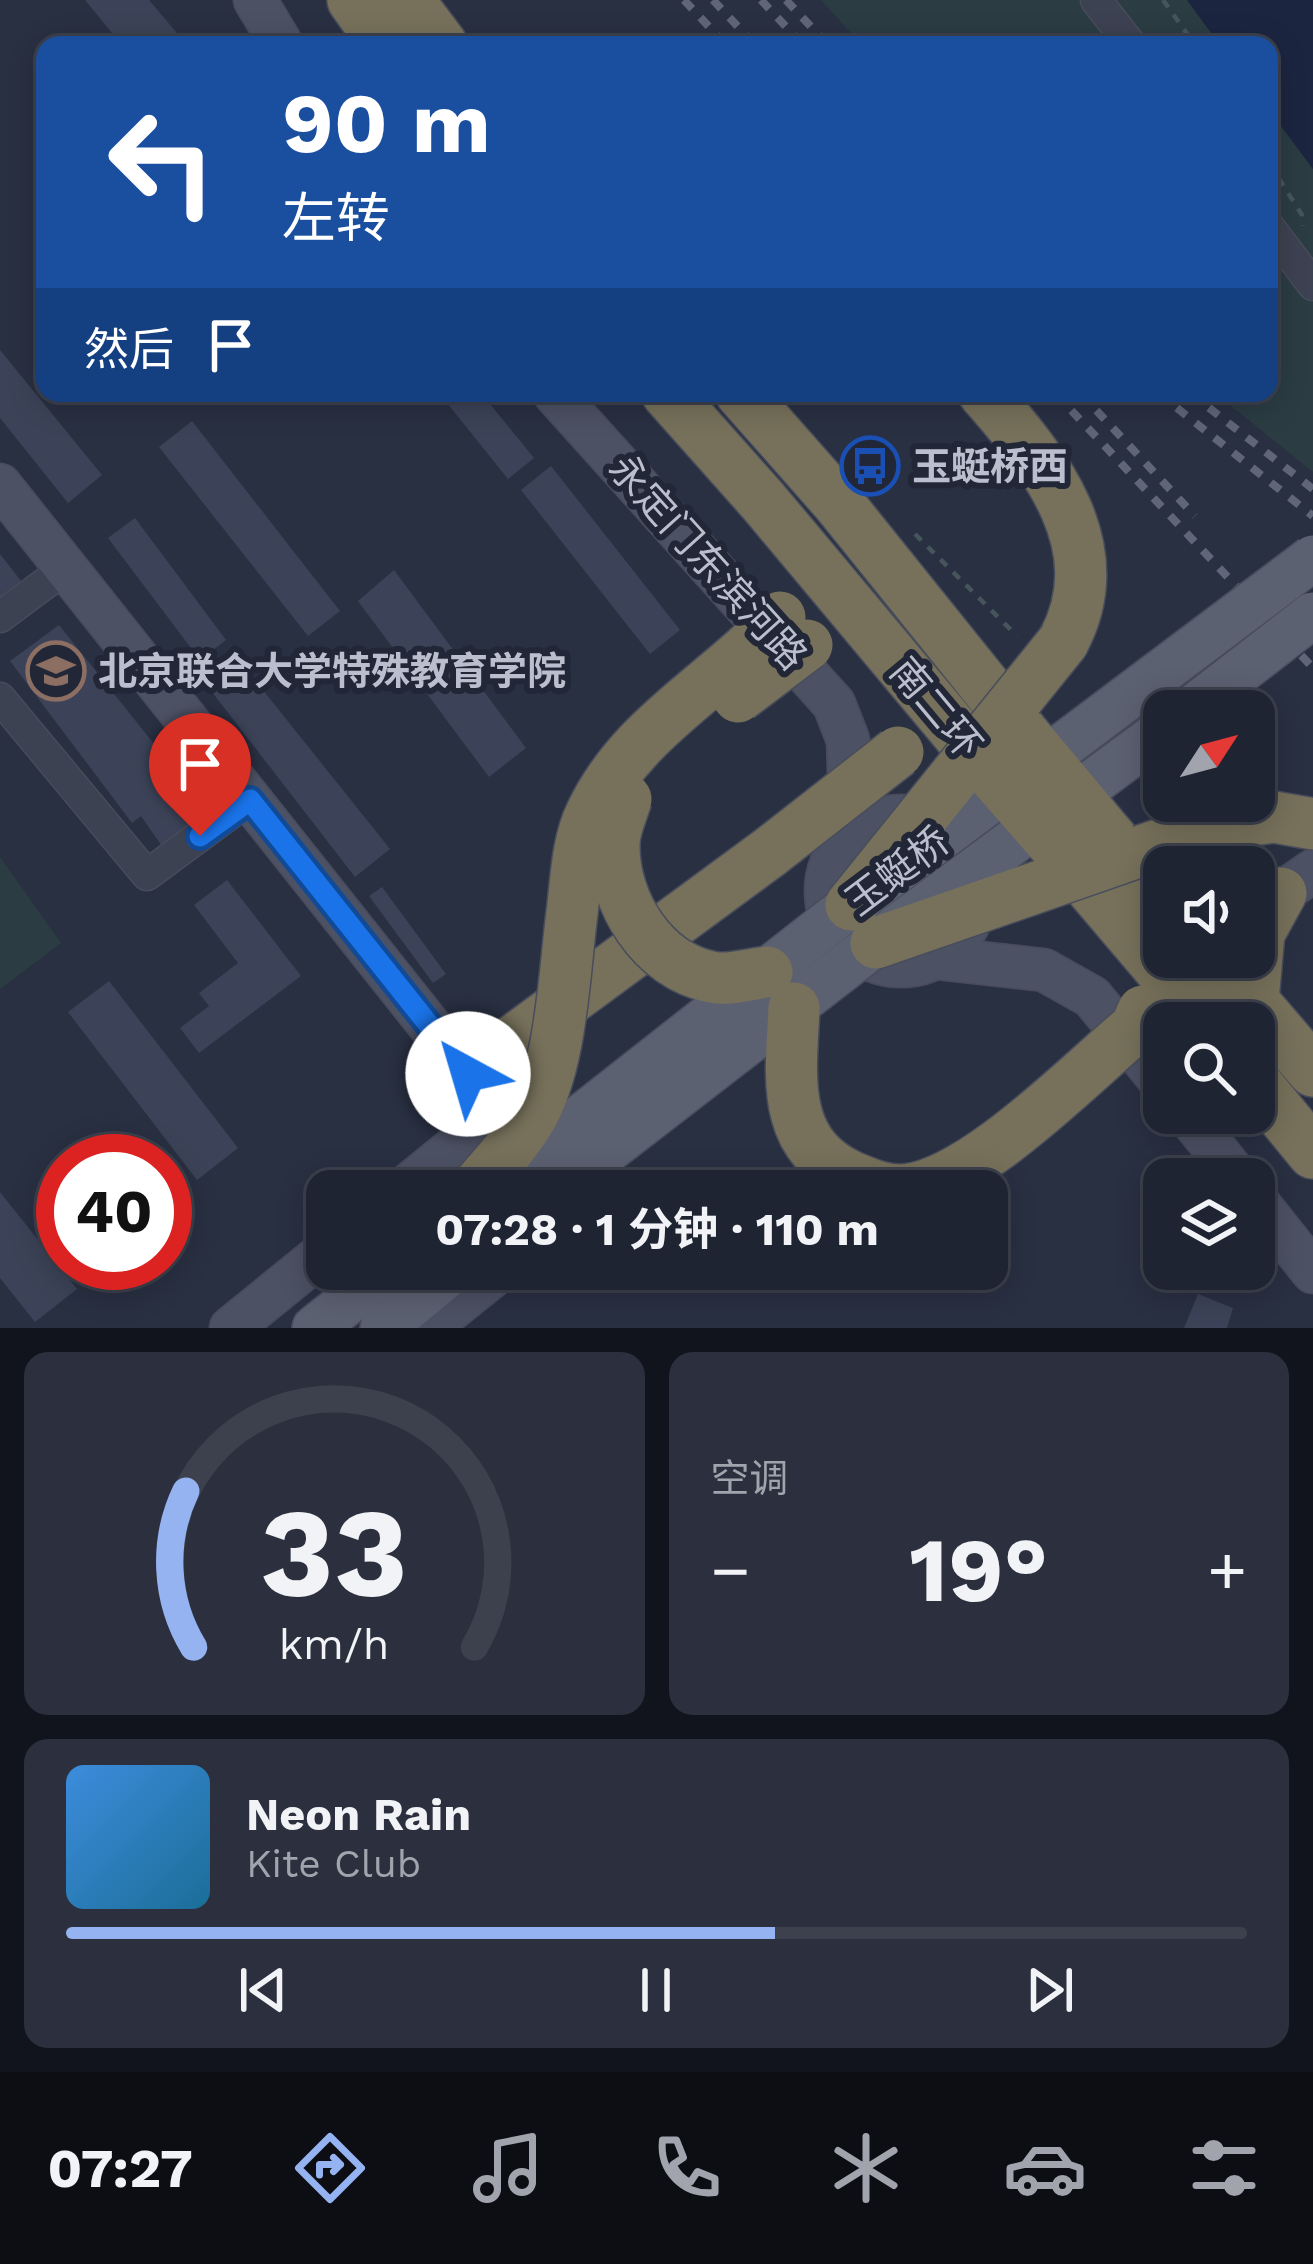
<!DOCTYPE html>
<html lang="zh">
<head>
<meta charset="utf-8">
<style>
	:root { --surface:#1f2432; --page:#2c303e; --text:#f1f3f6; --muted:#a1a4ac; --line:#3c414d; --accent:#95b2f1 }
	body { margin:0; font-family:"Work Sans","Noto Sans SC",sans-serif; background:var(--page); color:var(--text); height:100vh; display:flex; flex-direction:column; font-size:45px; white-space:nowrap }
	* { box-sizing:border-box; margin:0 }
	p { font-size:39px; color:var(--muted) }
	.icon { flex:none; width:66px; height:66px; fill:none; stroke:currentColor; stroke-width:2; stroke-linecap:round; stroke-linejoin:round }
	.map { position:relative; height:1328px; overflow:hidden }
	.details { display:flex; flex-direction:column; gap:24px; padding:24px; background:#11141c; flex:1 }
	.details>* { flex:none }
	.guide { position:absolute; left:36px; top:36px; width:1242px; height:366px; border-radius:24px; box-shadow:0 6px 30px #0003,0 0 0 3px var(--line); background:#1a4fa0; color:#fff; overflow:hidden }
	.needle { width:78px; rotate:54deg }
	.buttons { position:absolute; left:1143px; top:690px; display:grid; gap:24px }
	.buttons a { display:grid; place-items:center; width:132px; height:132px; border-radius:24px; background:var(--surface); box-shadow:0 6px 30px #0003,0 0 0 3px var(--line); font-size:60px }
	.speed { position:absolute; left:36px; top:1134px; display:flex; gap:24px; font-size:60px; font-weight:700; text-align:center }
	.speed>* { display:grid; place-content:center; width:156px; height:156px; border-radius:50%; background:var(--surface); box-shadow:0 6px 30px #0003,0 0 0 3px var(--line); line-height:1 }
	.speed .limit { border:18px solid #d22; background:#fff; color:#111 }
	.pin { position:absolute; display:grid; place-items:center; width:102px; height:102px; color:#fff; margin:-123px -51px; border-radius:50% 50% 50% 0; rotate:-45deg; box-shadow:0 0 12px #0007 }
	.pin .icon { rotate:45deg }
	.me { position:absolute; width:132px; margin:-66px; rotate:321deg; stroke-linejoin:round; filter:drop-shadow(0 0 9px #0008) }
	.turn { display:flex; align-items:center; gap:42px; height:252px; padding:0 48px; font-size:54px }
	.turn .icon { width:156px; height:156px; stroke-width:2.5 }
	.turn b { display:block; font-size:84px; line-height:102px }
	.then { display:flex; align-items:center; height:114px; padding:0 48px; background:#0003; gap:24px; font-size:45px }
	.big { font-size:90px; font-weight:700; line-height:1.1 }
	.details .tile { flex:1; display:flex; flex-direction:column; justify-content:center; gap:18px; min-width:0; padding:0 42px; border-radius:24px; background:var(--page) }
	.details .dial { align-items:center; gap:0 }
	.dial svg { height:312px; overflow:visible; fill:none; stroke:var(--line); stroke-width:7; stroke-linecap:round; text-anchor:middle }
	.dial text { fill:var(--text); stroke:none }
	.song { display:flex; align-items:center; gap:36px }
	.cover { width:144px; height:144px; border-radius:18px; background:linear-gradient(135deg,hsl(210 70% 55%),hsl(200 70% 35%)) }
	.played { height:12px; border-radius:6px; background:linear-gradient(90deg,var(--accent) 60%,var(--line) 60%) }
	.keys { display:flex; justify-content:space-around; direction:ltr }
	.heat { display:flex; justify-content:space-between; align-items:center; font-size:66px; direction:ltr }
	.details .tiles { flex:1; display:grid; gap:24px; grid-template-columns:1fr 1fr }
	.tile:last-child { grid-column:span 2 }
	.trip { position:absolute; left:306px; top:1170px; width:702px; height:120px; border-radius:24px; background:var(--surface); box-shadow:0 6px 30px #0003,0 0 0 3px var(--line); font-weight:700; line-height:120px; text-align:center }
	.menu { display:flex; height:192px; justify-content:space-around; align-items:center; background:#0c0e14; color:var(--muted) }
	.menu .icon { width:84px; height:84px }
	.menu .on { color:var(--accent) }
	.menu b { font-size:54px; color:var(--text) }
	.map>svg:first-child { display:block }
</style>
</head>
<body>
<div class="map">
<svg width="1313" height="1328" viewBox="0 0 1313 1328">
	<rect width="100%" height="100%" fill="#293042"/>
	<g fill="#2b3c43">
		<polygon points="821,0 1187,0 1220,45 862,45"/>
		<polygon points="1269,110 1313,169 1313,472 1215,393 1269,393"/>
		<polygon points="0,857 61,943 0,989"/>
	</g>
	<polygon fill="#1c2540" points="1187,0 1313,0 1313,169 1269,110 1269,45 1220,45"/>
	<g fill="#3c4358">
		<polygon points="85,0 149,0 187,45 122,45"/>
		<polygon points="0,350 102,475 68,503 0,418"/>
		<polygon points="439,393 481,393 534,458 508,479"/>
		<polygon points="192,421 340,611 308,636 159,447"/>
		<polygon points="551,466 680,630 650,654 521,490"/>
		<polygon points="135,518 226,640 200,660 108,538"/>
		<polygon points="0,554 28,590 0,611"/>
		<polygon points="394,570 526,748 489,777 358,601"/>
		<polygon points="59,625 182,779 175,788 203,822 166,852 141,816 132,823 10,661"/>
		<polygon points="246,669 390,849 355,877 212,692"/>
		<polygon points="227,880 301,976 199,1053 180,1028 209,1006 199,993 238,963 194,905"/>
		<polygon points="382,887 446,974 433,983 369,896"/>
		<polygon points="109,981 238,1148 197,1180 68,1012"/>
		<polygon points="0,1192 77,1289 35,1322 0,1278"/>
		<polygon points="1198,1294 1233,1308 1227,1328 1184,1328"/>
	</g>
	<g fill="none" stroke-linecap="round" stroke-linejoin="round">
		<defs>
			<g id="street">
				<polyline points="1096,0 1131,45"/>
				<polyline points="1269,227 1313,285"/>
				<polyline points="0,617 66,568"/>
				<polyline points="0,698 147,875 250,799"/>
			</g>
			<g id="secondary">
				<polyline points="255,0 282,45"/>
				<polyline points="554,393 834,704 848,740 851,834"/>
				<polyline points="0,485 468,1074 501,1110"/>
				<polyline points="1039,794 1198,671"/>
				<circle cx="901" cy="891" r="75"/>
				<polyline points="1281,893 1313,871"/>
				<polyline points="936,958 1044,970 1092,997 1164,1085"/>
				<polyline points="1186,1113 1239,1179"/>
				<polyline points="401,1191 501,1110 518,1130"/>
				<polyline points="1254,1198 1313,1272"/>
				<polyline points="231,1328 327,1250"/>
				<polyline points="428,1328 501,1269"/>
			</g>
			<g id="primary">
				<polyline points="315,1328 389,1269"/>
				<polyline points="383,1328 454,1269"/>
			</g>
			<g id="highway">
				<polyline points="353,0 385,45"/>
				<polyline points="408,0 442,45"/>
				<polyline points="667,393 763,501 984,765"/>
				<polyline points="741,393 839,504 1023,733"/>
				<path d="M 984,393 C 1045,462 1114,547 1063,642"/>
				<polyline points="1110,837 1164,899"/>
				<polyline points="1075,869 1206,1023"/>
				<polyline points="1215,957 1313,1071"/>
				<polyline points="1253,1000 1259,933 1281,893"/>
				<polyline points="468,1074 770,852"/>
				<polyline points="1254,1081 1313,1153"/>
			</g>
		</defs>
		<use href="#street" stroke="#474b5b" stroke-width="33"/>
		<use href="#secondary" stroke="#474b5b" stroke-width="45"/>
		<use href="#primary" stroke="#474b5b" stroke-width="48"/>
		<use href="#highway" stroke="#484d5c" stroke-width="54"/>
		<g stroke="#45555b" stroke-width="4.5" stroke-dasharray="9 9" stroke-linecap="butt">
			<polyline points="1163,0 1195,45"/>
			<polyline points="1269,163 1302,215 1303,226"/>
			<polyline points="915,534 1017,636"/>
		</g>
		<use href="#street" stroke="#3d4252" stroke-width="30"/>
		<use href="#secondary" stroke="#4c5164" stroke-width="42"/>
		<use href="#primary" stroke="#5c6172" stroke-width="45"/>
		<use href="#highway" stroke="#77715b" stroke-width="51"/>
		<g stroke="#606678" stroke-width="8" stroke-dasharray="12 12" stroke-linecap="butt">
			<polyline points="684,0 726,45"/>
			<polyline points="713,0 755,45"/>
			<polyline points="761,0 803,45"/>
			<polyline points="786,0 828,45"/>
			<polyline points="1055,393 1313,668"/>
			<polyline points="1080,393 1195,516"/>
			<polyline points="1158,393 1313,516"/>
			<polyline points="1190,393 1313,489"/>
		</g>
		<defs>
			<g id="primary-bridge">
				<polyline points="1189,711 1313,615"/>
				<polyline points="491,1188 851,905 1313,558"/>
				<polyline points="555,1191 876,943 1164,730"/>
			</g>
			<g id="highway-bridge">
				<polyline points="738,697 807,645"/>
				<polyline points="1023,733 1110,837"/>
				<polyline points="984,765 1075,869"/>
				<path d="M 626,799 C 622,813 614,829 614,844 C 613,902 652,965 711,977 C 728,981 750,974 767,972"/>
				<polyline points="770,852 898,752"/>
				<polyline points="851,905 1063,642"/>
				<polyline points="876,943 1213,826 1274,817 1313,824"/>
				<path d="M 794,1008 C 791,1075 779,1144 852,1177 C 869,1184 885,1191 904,1190 C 974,1184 1081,1073 1136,1027 L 1143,1011"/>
				<path d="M 473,1191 C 493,1168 514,1145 530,1119 C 562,1065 564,974 572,913 C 576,882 577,842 591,814 C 631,728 718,685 780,617"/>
			</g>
		</defs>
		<use href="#primary-bridge" stroke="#474b5b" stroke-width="48" stroke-linecap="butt"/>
		<use href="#highway-bridge" stroke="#484d5c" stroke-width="54" stroke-linecap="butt"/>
		<use href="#primary-bridge" stroke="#5c6172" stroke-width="45"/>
		<use href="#highway-bridge" stroke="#77715b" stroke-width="51"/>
	</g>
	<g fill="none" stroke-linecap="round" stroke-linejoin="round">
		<defs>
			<polyline id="route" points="200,836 250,800 468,1074"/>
		</defs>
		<use href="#route" stroke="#114b97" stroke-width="30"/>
		<use href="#route" stroke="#1a73e8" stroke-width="21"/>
	</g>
	<defs>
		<symbol id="bus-ring" viewBox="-11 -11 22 22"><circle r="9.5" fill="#222737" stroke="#1a4fb4" stroke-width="1.5"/><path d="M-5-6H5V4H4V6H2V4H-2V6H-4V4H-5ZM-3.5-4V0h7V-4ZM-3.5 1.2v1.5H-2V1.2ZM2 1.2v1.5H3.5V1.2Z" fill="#1a4fb4"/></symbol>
		<symbol id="university-ring" viewBox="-11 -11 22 22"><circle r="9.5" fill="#222737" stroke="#8d6e63" stroke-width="1.5"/><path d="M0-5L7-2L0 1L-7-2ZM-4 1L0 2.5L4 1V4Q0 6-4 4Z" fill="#8d6e63"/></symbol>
	</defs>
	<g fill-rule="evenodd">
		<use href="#bus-ring" x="837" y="433" width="66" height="66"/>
		<use href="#university-ring" x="23" y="638" width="66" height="66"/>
	</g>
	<g text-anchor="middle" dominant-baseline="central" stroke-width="12" stroke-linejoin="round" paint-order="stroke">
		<g font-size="39" font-weight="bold" fill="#bbbecc" stroke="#222737" text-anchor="start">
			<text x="912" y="466">玉蜓桥西</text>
			<text x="98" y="671">北京联合大学特殊教育学院</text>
		</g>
		<g font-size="39" fill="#bbbecc" stroke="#222737">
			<text transform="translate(708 562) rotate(48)">永定门东滨河路</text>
			<text transform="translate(936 708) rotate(50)">南二环</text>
			<text transform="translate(897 871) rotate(-37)">玉蜓桥</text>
		</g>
	</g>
</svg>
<div class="buttons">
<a><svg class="needle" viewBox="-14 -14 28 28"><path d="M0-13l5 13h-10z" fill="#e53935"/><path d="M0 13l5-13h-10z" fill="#a1a4ac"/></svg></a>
<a><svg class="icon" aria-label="sound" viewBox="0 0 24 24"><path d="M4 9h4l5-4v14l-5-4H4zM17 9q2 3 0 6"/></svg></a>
<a><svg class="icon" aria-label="search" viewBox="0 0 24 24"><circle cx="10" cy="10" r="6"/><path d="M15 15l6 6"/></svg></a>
<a><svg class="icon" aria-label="layers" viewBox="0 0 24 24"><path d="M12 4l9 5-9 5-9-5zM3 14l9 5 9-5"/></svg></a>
</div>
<div class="speed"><div class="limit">40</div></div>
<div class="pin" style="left:200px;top:836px;background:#d93025"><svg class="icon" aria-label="arrive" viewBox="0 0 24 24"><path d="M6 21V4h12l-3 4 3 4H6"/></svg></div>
<svg class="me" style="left:468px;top:1074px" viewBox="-20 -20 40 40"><circle r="19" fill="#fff"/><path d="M0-13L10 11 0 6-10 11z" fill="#1a73e8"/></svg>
<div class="trip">07:28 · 1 分钟 · 110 m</div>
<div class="guide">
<div class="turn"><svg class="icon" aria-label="left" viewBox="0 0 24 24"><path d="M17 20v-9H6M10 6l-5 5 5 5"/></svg><div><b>90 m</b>左转</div></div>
<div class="then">然后<svg class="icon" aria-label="arrive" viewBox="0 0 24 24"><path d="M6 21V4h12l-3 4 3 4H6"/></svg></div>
</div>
</div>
<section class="details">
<div class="tiles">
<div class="tile dial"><svg viewBox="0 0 100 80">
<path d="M14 69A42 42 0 1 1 86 69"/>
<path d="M14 69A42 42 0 0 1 12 29" stroke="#95b2f1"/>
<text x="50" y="56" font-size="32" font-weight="700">33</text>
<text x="50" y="72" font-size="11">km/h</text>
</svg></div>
<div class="tile"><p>空调</p>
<div class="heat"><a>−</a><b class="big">19°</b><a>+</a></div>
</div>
<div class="tile">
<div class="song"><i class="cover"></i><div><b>Neon Rain</b><p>Kite Club</p></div></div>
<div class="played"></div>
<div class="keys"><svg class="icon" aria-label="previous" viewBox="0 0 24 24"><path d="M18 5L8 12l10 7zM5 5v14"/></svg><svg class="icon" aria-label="pause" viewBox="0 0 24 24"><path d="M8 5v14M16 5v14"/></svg><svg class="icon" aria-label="next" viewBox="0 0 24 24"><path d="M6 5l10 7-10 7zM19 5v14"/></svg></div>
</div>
</div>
</section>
<nav class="menu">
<b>07:27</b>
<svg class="icon on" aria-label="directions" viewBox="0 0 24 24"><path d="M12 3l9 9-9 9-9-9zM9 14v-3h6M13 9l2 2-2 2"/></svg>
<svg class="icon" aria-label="music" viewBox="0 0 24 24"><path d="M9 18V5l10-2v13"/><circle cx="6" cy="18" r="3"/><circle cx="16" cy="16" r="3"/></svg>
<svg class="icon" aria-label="phone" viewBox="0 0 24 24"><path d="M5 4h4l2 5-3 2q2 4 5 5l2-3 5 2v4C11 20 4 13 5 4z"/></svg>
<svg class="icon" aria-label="climate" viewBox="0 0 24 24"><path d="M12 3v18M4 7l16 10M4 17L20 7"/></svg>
<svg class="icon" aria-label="car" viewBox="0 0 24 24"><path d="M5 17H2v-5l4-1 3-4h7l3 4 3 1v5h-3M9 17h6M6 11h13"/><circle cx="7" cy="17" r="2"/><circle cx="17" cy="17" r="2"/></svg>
<svg class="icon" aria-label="filters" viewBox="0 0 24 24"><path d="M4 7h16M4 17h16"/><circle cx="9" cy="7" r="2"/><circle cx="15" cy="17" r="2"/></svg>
</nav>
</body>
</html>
